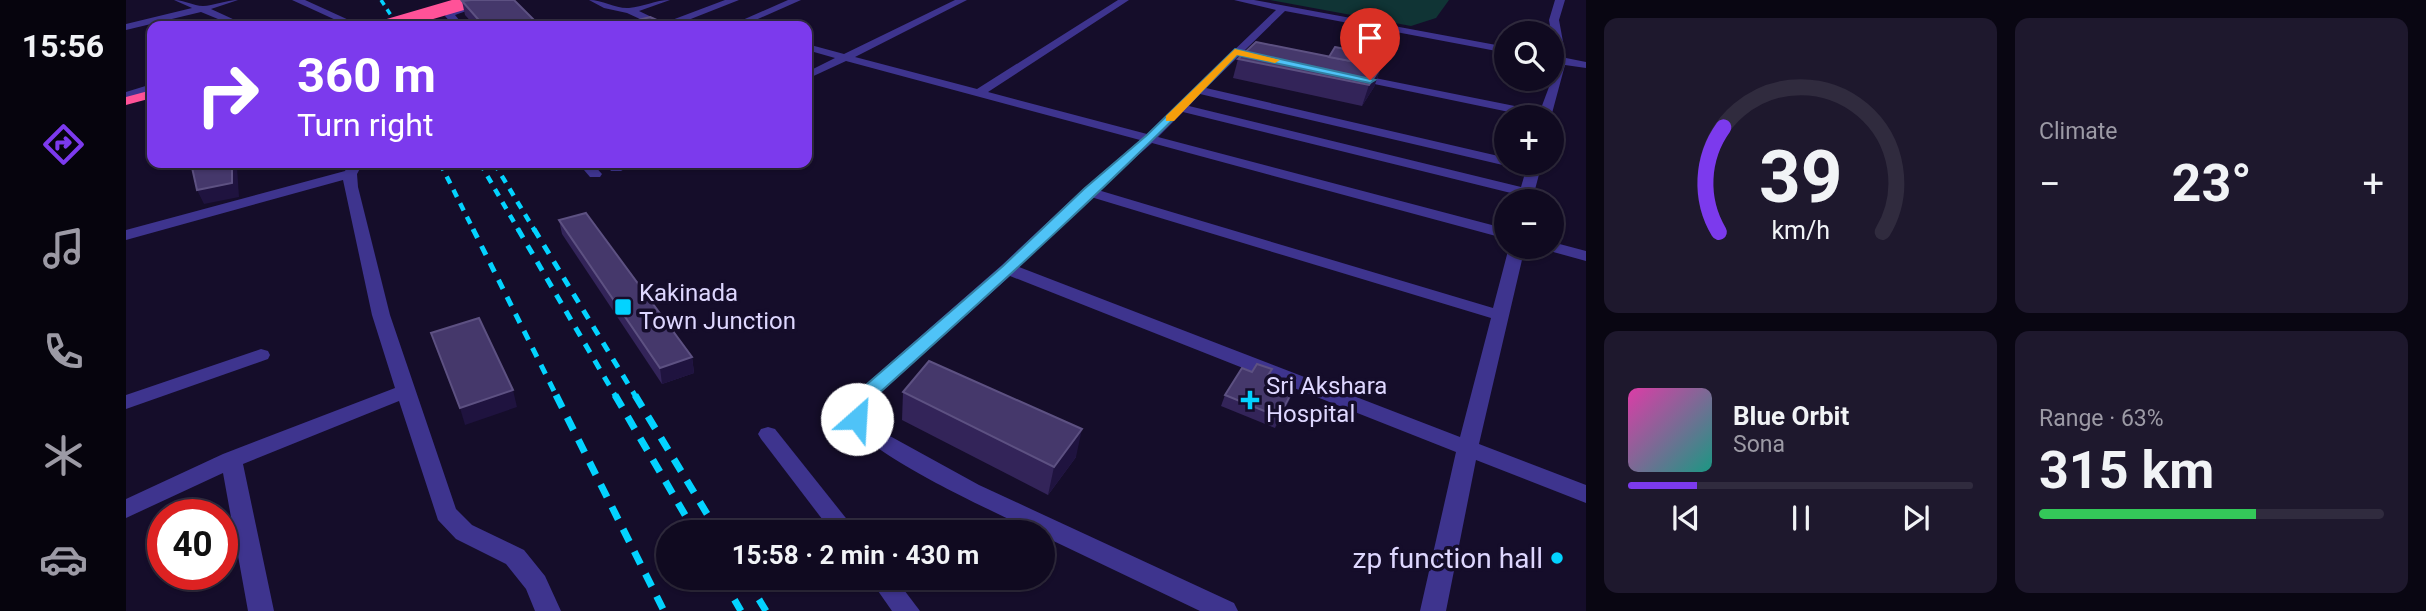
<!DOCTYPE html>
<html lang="en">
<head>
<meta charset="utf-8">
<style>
	:root { --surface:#100a20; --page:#1e182d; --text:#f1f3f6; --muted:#9c9aa5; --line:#302b3e; --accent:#7c3aed }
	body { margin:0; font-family:Roboto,sans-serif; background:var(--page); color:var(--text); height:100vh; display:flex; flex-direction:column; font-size:26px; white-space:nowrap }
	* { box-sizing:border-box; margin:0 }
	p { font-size:23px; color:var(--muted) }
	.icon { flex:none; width:38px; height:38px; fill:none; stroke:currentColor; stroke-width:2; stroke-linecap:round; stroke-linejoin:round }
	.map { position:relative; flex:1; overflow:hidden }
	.details { display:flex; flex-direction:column; gap:18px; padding:18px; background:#090612; width:840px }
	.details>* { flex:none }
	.banner { position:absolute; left:21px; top:21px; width:665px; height:147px; border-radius:14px; box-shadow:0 2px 5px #0004,0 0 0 2px var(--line); background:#7c3aed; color:#fff; overflow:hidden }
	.controls { position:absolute; left:1368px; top:21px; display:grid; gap:14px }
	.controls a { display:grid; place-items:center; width:70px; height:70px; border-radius:50%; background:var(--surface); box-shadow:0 2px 5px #0004,0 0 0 2px var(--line); font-size:35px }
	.speed { position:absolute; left:21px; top:499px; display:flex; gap:14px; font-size:35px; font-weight:700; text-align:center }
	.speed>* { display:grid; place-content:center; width:91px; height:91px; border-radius:50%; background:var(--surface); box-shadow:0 2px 5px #0004,0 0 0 2px var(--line); line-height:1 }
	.speed .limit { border:10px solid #d22; background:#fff; color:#111 }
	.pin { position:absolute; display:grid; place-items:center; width:60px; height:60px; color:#fff; margin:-72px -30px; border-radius:50% 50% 50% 0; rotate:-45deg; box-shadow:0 0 7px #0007 }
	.pin .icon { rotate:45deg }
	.me { position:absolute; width:77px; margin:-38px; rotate:26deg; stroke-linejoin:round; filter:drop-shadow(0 0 5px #0008) }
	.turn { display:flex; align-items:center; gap:24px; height:147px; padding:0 35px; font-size:32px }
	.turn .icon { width:91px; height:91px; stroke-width:2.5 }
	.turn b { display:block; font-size:49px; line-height:60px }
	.big { font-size:52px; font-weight:700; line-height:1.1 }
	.details .card { flex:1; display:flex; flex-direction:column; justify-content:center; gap:10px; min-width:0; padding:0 24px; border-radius:14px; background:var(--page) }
	.details .dial { align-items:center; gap:0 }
	.dial svg { height:182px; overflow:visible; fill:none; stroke:var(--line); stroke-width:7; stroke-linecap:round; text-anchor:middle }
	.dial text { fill:var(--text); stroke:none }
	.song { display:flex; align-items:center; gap:21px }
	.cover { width:84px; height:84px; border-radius:10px; background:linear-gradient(135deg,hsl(320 70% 55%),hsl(170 70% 35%)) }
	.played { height:7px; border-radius:4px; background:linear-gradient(90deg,var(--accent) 20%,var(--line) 20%) }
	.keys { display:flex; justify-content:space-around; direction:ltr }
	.heat { display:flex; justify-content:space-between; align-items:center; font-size:38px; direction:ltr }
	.charge { height:10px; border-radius:5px; background:linear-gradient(90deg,#34c759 63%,var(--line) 0) }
	.details .tiles { flex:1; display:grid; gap:18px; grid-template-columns:repeat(2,1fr) }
	.trip { position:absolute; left:530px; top:520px; width:399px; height:70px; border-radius:35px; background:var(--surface); box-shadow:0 2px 5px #0004,0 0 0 2px var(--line); font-weight:700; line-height:70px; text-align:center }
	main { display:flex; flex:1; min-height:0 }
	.dock { display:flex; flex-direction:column; width:126px; justify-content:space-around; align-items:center; background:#06040d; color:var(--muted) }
	.dock .icon { width:49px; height:49px }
	.dock .active { color:var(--accent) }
	.dock b { font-size:32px; color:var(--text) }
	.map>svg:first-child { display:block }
</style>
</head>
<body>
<main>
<nav class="dock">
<b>15:56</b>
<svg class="icon active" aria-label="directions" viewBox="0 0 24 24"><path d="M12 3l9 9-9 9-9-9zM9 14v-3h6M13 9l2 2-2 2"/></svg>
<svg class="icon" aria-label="music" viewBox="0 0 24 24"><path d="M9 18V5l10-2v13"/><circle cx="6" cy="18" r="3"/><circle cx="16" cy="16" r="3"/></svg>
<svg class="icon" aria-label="phone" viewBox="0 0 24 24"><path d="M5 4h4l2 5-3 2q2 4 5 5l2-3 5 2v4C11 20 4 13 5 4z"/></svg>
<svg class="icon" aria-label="climate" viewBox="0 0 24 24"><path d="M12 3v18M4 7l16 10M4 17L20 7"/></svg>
<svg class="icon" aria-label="car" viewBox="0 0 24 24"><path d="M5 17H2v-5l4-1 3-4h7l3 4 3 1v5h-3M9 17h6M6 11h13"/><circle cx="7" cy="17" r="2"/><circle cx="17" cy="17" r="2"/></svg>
</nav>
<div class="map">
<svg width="1460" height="611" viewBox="0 0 1460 611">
	<rect width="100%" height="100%" fill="#150d2a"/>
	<polygon fill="#103435" points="1144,0 1323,0 1310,18 1285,26"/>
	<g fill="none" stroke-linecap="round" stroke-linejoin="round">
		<g fill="#3e348e" fill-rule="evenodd">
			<path d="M 48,0 C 59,0 67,6 77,6 C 87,6 100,0 112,0 L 85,9 L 122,26 L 109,26 L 75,12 L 0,30 L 0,24 L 66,8 Z"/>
			<polygon points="166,0 179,0 236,26 223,26"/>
			<polygon points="356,0 371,0 329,15 338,26 328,26 319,16 322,11"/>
			<path d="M 463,0 C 477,0 490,9 503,8 C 517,7 529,0 544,0 L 513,11 L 538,23 L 599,0 L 613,0 L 547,26 L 529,26 L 501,13 L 478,8 Z"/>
			<polygon points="662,0 675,0 616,26 603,26"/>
			<path d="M 829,0 L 841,0 L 729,57 L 851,89 L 992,0 L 1003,0 L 862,92 L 1021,134 L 1150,10 L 1108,0 L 1128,0 L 1381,47 L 1381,53 L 1159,11 L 1080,88 L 1381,158 L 1381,163 L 1387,163 L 1381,166 L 1074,94 L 1063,106 L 1395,187 L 1402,163 L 1416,163 L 1406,201 L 1392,201 L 1393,195 L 1057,112 L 1032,137 L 1381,229 L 1381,239 L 1026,143 L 972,190 L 1367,308 L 1383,247 L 1399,247 L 1353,444 L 1460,485 L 1460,503 L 1350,460 L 1320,611 L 1294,611 L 1330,452 L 884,276 L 742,404 L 741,417 L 753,430 L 853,485 L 1108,603 L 1112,611 L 1074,611 L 917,536 L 917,532 L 910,532 C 867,511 743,456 721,419 L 725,397 L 876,265 L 957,189 L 1014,140 L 720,61 L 681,79 L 681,72 L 709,58 L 681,50 L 681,44 L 718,54 ZM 965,197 L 1365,318 L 1334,437 L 893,267 Z"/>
			<polygon points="1429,0 1439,0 1433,20 1440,58 1460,62 1460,68 1439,65 1425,117 1407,117 1229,80 1223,77 1229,74 1414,111 1426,79 1429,63 1426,62 1426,56 1429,56 1423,20"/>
			<polygon points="26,84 26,92 0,100 0,92"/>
			<polygon points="223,163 237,163 231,174 232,187 264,315 330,509 346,525 398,550 419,576 435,611 409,611 400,589 380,564 330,539 312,520 273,401 117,464 148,611 122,611 97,473 0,518 0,499 97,454 269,388 246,315 217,180 0,240 0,230 219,171"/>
			<polygon points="452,163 466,163 476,174 474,177 464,177"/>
			<polygon points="490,163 508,163 495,171 485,171 483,168"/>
			<polygon points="1426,242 1460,251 1460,261 1420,250 1418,247 1426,247"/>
			<polygon points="135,349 142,351 144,355 142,359 0,409 0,395"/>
			<polygon points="642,427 649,429 731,532 706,532 635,439 632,434 635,429"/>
			<polygon points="743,578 769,578 794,611 766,611"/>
		</g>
		<polygon fill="#ff5298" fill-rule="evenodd" points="26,90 26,98 0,105 0,97"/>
		<polyline stroke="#03d3ff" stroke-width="3.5" stroke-dasharray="6 5" stroke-linecap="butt" points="255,0 272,26"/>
		<g stroke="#03d3ff" stroke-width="4.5" stroke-dasharray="8 7" stroke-linecap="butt">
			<polyline points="314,163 348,231"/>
			<polyline points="354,163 393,231"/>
			<polyline points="368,163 409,231"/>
		</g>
		<g stroke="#03d3ff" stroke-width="5" stroke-dasharray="10 9" stroke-linecap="butt">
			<polyline points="347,229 431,397"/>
			<polyline points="392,229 490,397"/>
			<polyline points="408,229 510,397"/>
		</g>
		<g stroke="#03d3ff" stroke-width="7" stroke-dasharray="14 11" stroke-linecap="butt">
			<polyline points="430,395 538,611"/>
			<polyline points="489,395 569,532"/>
			<polyline points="509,395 592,532"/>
			<polyline points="596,578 615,611"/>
			<polyline points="620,578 640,611"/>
		</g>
		<polyline stroke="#ff5298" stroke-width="13" points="260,26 349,0"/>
	</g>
	<g fill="#332459">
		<polygon points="336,1 414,26 349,26 339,15"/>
		<polygon points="1112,59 1247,65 1255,67 1248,87 1236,106 1107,78"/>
		<polygon points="433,220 566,357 568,373 536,384 436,234"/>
		<polygon points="1143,378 1164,399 1149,428 1095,406 1099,395"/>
		<polygon points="777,392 950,457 922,495 776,420"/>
	</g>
	<g fill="#1f133f">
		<polygon points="1255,67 1248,87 1236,106 1243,85"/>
		<polygon points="106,163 109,163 111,167 113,197 78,204 71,190"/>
		<polygon points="566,357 568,373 536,384 534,368"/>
		<polygon points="1168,388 1164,399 1149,428 1153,417"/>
		<polygon points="387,390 391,407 339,425 334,408"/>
		<polygon points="956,429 950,457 922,495 928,467"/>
	</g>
	<g fill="#45386b" stroke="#5d5182" stroke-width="2">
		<polygon points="345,0 388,0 414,26 358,26 336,1"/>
		<polygon points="524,17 544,26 506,26 500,23"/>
		<polygon points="1130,42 1255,67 1243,85 1112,59"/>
		<polygon points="1209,47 1250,55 1245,65 1203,57"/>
		<polygon points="65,163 106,163 106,183 71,190"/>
		<polygon points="460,213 566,357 534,368 433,220"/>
		<polygon points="353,318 387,390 334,408 305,333"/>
		<polygon points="803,361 956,429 928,467 777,392"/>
		<polygon points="1131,364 1146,369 1141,377 1168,388 1153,417 1099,395 1116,368 1126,372"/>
	</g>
	<path fill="#4fc3f7" stroke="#337fa1" stroke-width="2" d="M 1109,49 L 1249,80 L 1244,83 L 1111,55 C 993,177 867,291 741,404 L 738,423 L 725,423 L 722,419 L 725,398 L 877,266 L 958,189 L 1021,135 Z"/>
	<polygon fill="#f59e0b" points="1109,49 1154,60 1149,63 1111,55 1048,121 1040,121 1040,116"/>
	<g fill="#03d3ff" stroke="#150d2a" stroke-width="2.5">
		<rect x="488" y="298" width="18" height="18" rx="3.5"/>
		<path d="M1120.5 389.5h7v7h7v7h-7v7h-7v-7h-7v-7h7z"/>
		<circle cx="1431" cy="558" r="7"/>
	</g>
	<g text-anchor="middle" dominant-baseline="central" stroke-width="7" stroke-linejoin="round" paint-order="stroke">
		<g font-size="24" fill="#ded7ff" stroke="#150d2a" text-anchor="start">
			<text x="513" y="293">Kakinada<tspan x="513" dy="28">Town Junction</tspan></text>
			<text x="1140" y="386">Sri Akshara<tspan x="1140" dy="28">Hospital</tspan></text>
		</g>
		<g font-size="28" fill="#ded7ff" stroke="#150d2a" text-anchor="end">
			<text x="1417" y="558">zp function hall</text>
		</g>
	</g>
</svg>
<div class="controls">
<a><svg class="icon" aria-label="search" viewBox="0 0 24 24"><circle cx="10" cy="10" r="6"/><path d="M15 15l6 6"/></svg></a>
<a>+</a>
<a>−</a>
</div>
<div class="speed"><div class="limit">40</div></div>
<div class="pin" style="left:1244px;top:80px;background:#d93025"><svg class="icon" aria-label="arrive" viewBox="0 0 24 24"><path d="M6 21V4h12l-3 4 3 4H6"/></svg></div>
<svg class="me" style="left:731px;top:419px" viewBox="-20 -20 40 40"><circle r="19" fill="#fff"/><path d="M0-13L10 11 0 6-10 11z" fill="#4fc3f7"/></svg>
<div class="trip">15:58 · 2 min · 430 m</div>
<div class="banner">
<div class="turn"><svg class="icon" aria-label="right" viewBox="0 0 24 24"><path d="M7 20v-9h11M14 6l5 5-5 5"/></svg><div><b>360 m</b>Turn right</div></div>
</div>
</div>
<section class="details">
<div class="tiles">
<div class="card dial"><svg viewBox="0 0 100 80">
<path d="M14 69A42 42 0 1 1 86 69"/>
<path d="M14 69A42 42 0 0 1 16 23" stroke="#7c3aed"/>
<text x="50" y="56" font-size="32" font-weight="700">39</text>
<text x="50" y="72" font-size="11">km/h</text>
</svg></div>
<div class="card"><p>Climate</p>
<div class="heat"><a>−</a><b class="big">23°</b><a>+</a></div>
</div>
<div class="card">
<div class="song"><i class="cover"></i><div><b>Blue Orbit</b><p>Sona</p></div></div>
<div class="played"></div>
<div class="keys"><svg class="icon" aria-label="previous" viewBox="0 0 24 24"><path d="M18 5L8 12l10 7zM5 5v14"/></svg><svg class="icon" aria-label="pause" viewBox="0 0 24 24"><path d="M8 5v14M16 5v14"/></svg><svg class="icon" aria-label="next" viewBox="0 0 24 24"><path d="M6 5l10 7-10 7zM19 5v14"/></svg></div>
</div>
<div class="card"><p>Range · 63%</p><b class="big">315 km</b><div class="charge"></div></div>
</div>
</section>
</main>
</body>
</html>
